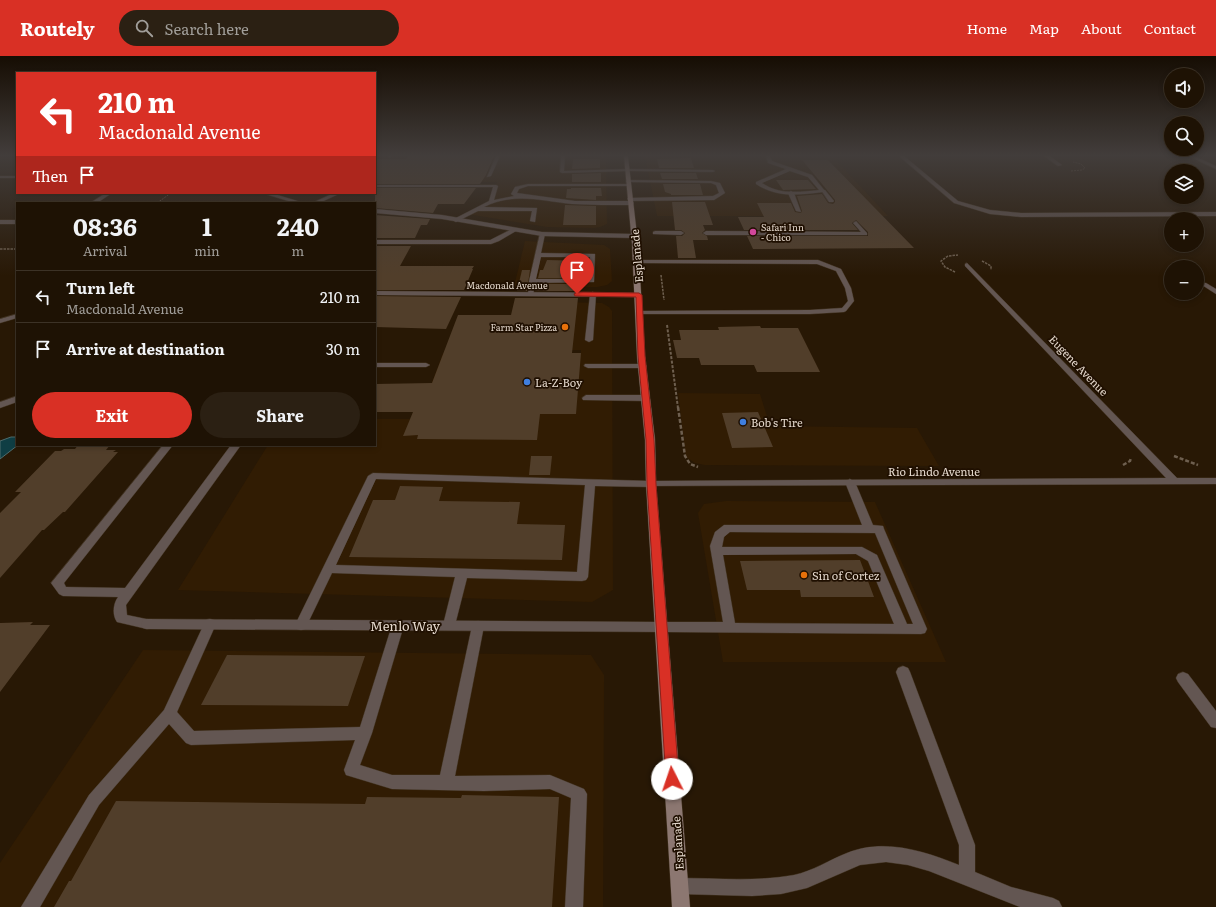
<!DOCTYPE html>
<html lang="en">
<head>
<meta charset="utf-8">
<style>
	:root { --surface:#1e1204; --page:#2b2013; --text:#f1f3f6; --muted:#a19e9a; --line:#3c3226; --accent:#d93025 }
	body { margin:0; font-family:Literata,serif; background:var(--page); color:var(--text); height:100vh; display:flex; flex-direction:column; font-size:15px; white-space:nowrap }
	* { box-sizing:border-box; margin:0 }
	p { font-size:13px; color:var(--muted) }
	.icon { flex:none; width:22px; height:22px; fill:none; stroke:currentColor; stroke-width:2; stroke-linecap:round; stroke-linejoin:round }
	.map { position:relative; flex:1; overflow:hidden }
	.side { position:absolute; left:16px; top:146px; width:360px; height:244px; display:flex; flex-direction:column; background:var(--surface); border-radius:0px; box-shadow:0 2px 6px #0003,0 0 0 1px var(--line) }
	.side>* { flex:none }
	.guide { position:absolute; left:16px; top:16px; width:360px; height:122px; border-radius:0px; box-shadow:0 2px 6px #0003,0 0 0 1px var(--line); background:#d93025; color:#fff; overflow:hidden }
	.fabs { position:absolute; left:1164px; top:12px; display:grid; gap:8px }
	.fabs a { display:grid; place-items:center; width:40px; height:40px; border-radius:50%; background:var(--surface); box-shadow:0 2px 6px #0003,0 0 0 1px var(--line); font-size:20px }
	.pin { position:absolute; display:grid; place-items:center; width:34px; height:34px; color:#fff; margin:-41px -17px; border-radius:50% 50% 50% 0; rotate:-45deg; box-shadow:0 0 4px #0007 }
	.pin .icon { rotate:45deg }
	.me { position:absolute; width:44px; margin:-22px; rotate:356deg; stroke-linejoin:round; filter:drop-shadow(0 0 3px #0008) }
	.turn { display:flex; align-items:center; gap:14px; height:84px; padding:0 16px; font-size:18px }
	.turn .icon { width:52px; height:52px; stroke-width:2.5 }
	.turn b { display:block; font-size:28px; line-height:34px }
	.then { display:flex; align-items:center; height:38px; padding:0 16px; background:#0003; gap:8px; font-size:15px }
	.eta { display:flex; justify-content:space-evenly; align-items:center; height:68px; text-align:center }
	.eta b { font-size:24px; font-weight:700; line-height:28px }
	.cta { display:flex; gap:8px; margin-top:auto; padding:8px 16px }
	.cta a { flex:1; height:46px; border-radius:24px; background:var(--accent); color:#fff; font-size:16px; font-weight:700; line-height:46px; text-align:center }
	.cta a+a { background:var(--page); color:var(--text) }
	ul { padding:0; list-style:none }
	li { display:flex; align-items:center; gap:12px; height:52px; padding:0 16px; border-top:1px solid var(--line) }
	li div { flex:1 }
	li b { display:block; font-size:15px }
	li em { font-style:normal }
	header { display:flex; align-items:center; gap:24px; box-sizing:border-box; height:56px; padding:0 20px; background:var(--accent); color:#fff }
	header strong { font-size:19px }
	nav { display:flex; gap:22px; margin-inline-start:auto; font-size:14px }
	.search { width:280px; height:36px; background:var(--page); display:flex; align-items:center; gap:10px; box-sizing:border-box; padding:0 14px; border-radius:22px; color:var(--muted); font-size:15px }
	.map>svg:first-child { display:block }
	.built { fill:#311c03 }
	.water { fill:#0f3e44; stroke:#4f6c6d }
	.building { fill:#513e2a }
	.lines { fill:none; stroke-linecap:round; stroke-linejoin:round }
	.service-casing { stroke:#423321; stroke-width:1 }
	.minor-casing { stroke:#423321; stroke-width:1 }
	.secondary-casing { stroke:#423321; stroke-width:1 }
	.path-far3 { stroke:#6e5f4f; stroke-width:1; stroke-dasharray:2 1; stroke-linecap:butt }
	.path-far2 { stroke:#6e5f4f; stroke-width:1.5; stroke-dasharray:2.5 1; stroke-linecap:butt }
	.path-far1 { stroke:#6e5f4f; stroke-width:2; stroke-dasharray:3 1.5; stroke-linecap:butt }
	.path { stroke:#6e5f4f; stroke-width:2.5; stroke-dasharray:4 2; stroke-linecap:butt }
	.service { fill:#635652; fill-rule:evenodd }
	.minor { fill:#635652; fill-rule:evenodd }
	.secondary { fill:#8c7771; fill-rule:evenodd }
	.route { fill:#d93025; stroke:#8d1f18 }
	.hotel-dot { fill:#d1479c; stroke:#1f0f00; stroke-width:1.5 }
	.food-dot { fill:#e8710a; stroke:#1f0f00; stroke-width:1.5 }
	.shop-dot { fill:#3f7fe0; stroke:#1f0f00; stroke-width:1.5 }
	.labels { text-anchor:middle; dominant-baseline:central; stroke-width:3.5; stroke-linejoin:round; paint-order:stroke }
	.far-poi-label { font-size:9px; fill:#e5d9cd; stroke:#1f0f00; text-anchor:start }
	.far-street-label { font-size:9px; fill:#e5d9cd; stroke:#1f0f00 }
	.street-label { font-size:11px; fill:#e5d9cd; stroke:#1f0f00 }
	.poi-label { font-size:11px; fill:#e5d9cd; stroke:#1f0f00; text-anchor:start }
	.near-street-label { font-size:13px; fill:#e5d9cd; stroke:#1f0f00 }
</style>
</head>
<body>
<header>
<strong>Routely</strong>
<div class="search"><svg class="icon" aria-label="search" viewBox="0 0 24 24"><circle cx="10" cy="10" r="6"/><path d="M15 15l6 6"/></svg>Search here</div>
<nav><a>Home</a><a>Map</a><a>About</a><a>Contact</a></nav>
</header>
<div class="map">
<svg width="1216" height="851" viewBox="0 0 1216 851">
	<rect width="100%" height="100%" fill="#281805"/>
	<g class="built">
		<polygon points="377,100 606,100 607,168 600,171 594,172 547,171 467,158 489,147 497,126 375,125 375,103"/>
		<polygon points="645,100 832,100 888,160 657,160"/>
		<polygon points="525,185 604,189 610,193 612,225 607,229 597,231 514,231"/>
		<polygon points="558,246 602,247 609,251 612,255 613,534 592,546 178,534 268,389 375,389 375,363 418,363 443,297 581,297 581,294 551,294"/>
		<polygon points="678,337 760,338 770,370 917,372 939,410 705,409 695,407 686,401"/>
		<polygon points="726,445 875,446 946,606 723,606 698,457 704,448"/>
		<polygon points="143,594 591,599 604,619 603,851 0,851 0,807"/>
	</g>
	<polygon class="water" points="11,381 17,381 17,389 18,389 0,403 0,385"/>
	<g class="building">
		<polygon points="408,100 494,100 486,119 480,128 375,128 375,103 406,103"/>
		<polygon points="691,102 694,112 659,112 657,103"/>
		<polygon points="573,103 600,103 600,112 572,113"/>
		<polygon points="802,104 828,104 914,192 753,193 747,180 868,180 868,176 856,164 852,167 858,174 744,174 738,161 764,161 757,147 791,147 795,156 801,157 802,155 797,140 822,138 828,147 833,148 835,146 835,144 818,123"/>
		<polygon points="601,117 601,126 572,126 572,118"/>
		<polygon points="660,117 696,117 698,123 662,123"/>
		<polygon points="776,124 808,124 816,133 783,134"/>
		<polygon points="663,128 700,128 703,139 671,139 671,138 665,136"/>
		<polygon points="375,132 476,132 464,148 438,148 433,157 375,152"/>
		<polygon points="571,132 601,132 602,140 596,140 596,144 566,142 567,133 571,133"/>
		<polygon points="672,146 705,146 713,169 703,169 705,174 702,177 707,180 708,184 693,184 696,202 678,202 676,180 682,180 685,177 681,174 675,174"/>
		<polygon points="565,149 596,150 596,169 563,169"/>
		<polygon points="375,159 430,163 427,169 421,169 415,182 375,182"/>
		<polygon points="375,190 411,190 400,210 474,210 472,213 473,213 464,234 375,234"/>
		<polygon points="547,204 588,205 585,222 538,222 540,214 543,214"/>
		<polygon points="522,214 530,214 527,235 517,235"/>
		<polygon points="537,228 580,228 579,235 535,235"/>
		<polygon points="375,240 461,241 446,273 375,271"/>
		<polygon points="515,242 578,242 572,297 581,297 576,358 540,358 537,384 417,383 418,379 403,380 413,356 375,356 375,328 432,327 458,259 511,259"/>
		<polygon points="760,270 761,272 798,272 820,316 757,316 754,309 701,309 699,302 677,302 673,284 681,284 679,274 719,274 718,271"/>
		<polygon points="758,356 773,391 732,392 722,357"/>
		<polygon points="78,389 110,389 106,394 116,394 113,396 118,396 65,456 63,456 44,474 42,474 0,522 0,457 21,436 15,436 55,395 61,395 64,393 75,393"/>
		<polygon points="531,400 552,400 550,419 529,419"/>
		<polygon points="400,430 443,431 439,445 520,446 517,468 565,469 562,504 349,501 373,444 395,444"/>
		<polygon points="860,504 874,541 801,541 800,534 747,534 740,505"/>
		<polygon points="33,566 30,569 50,569 0,636 0,567"/>
		<polygon points="227,599 365,600 348,650 201,649"/>
		<polygon points="462,739 559,741 552,851 54,851 69,825 71,825 116,745 365,748 367,741 461,742"/>
	</g>
	<g class="lines">
		<g class="service-casing">
			<g id="service">
				<polygon points="387,100 391,100 391,101 389,102"/>
				<polygon points="496,100 500,100 491,120 487,121"/>
				<polygon points="561,100 565,100 564,115 627,113 713,114 715,115 713,116 629,115 562,117 560,116"/>
				<polygon points="628,124 711,125 720,127 725,137 714,144 630,145 627,143 628,142 713,140 719,137 716,129 711,127 626,126"/>
				<path d="M 528,128 L 629,128 L 631,130 L 528,130 L 519,133 L 517,137 L 575,145 L 631,145 L 634,147 L 631,149 C 611,149 592,149 572,148 C 541,145 514,136 484,151 L 537,152 L 535,166 L 530,165 L 532,155 L 478,155 L 456,166 L 454,165 L 454,163 L 489,145 L 493,131 L 375,131 L 375,129 L 496,129 L 498,130 L 494,144 L 514,140 L 511,138 L 515,131 Z"/>
				<polygon points="821,134 825,134 834,145 833,146 829,146"/>
				<polygon points="791,135 794,137 801,156 796,155 788,137"/>
				<polygon points="334,137 341,137 319,147 312,147"/>
				<polygon points="856,165 867,177 867,179 706,179 703,177 706,175 861,176 853,167"/>
				<polygon points="514,172 516,173 516,175 499,185 491,188 375,188 375,184 490,184"/>
				<polygon points="655,175 681,175 684,177 681,179 653,178 653,176"/>
				<path d="M 540,177 L 545,178 L 541,197 L 595,198 L 594,226 L 536,227 L 533,238 L 528,239 L 529,225 ZM 541,201 L 590,201 L 589,223 L 536,223 Z"/>
				<polygon points="637,204 818,204 841,213 851,232 854,245 846,255 844,256 810,258 640,258 638,257 638,255 810,254 842,252 848,245 845,232 836,215 817,208 635,207 635,205"/>
				<polygon points="593,236 596,238 593,284 589,286 585,284 590,238"/>
				<polygon points="375,307 426,307 430,309 426,311 375,311"/>
				<polygon points="585,308 643,308 647,310 643,312 588,312 584,310"/>
				<polygon points="586,339 646,339 650,342 646,345 583,344 582,342"/>
				<polygon points="17,340 17,346 0,352 0,346"/>
				<path d="M 163,389 L 173,389 L 64,527 L 66,531 L 125,532 L 231,389 L 241,389 L 126,549 L 127,559 L 151,564 L 153,568 L 151,572 L 147,573 L 117,566 C 112,559 113,548 118,541 L 63,540 L 59,538 L 51,527 Z"/>
				<path d="M 373,417 L 651,425 L 656,428 L 651,431 L 595,430 L 588,521 L 586,524 L 582,525 L 467,522 L 455,569 L 453,573 L 449,574 L 445,573 L 443,569 L 455,521 L 332,517 L 305,573 L 301,574 L 297,573 L 295,569 L 368,420 ZM 376,423 L 585,429 L 577,516 L 336,509 Z"/>
				<path d="M 850,423 L 855,426 L 873,469 L 883,470 L 884,473 L 927,573 L 925,577 L 921,578 L 663,576 L 659,575 L 657,571 L 659,567 L 663,566 L 723,566 L 710,490 L 715,476 L 724,469 L 862,469 L 845,426 ZM 730,476 L 875,477 L 913,568 L 907,568 L 877,499 L 862,491 L 722,491 L 724,481 ZM 856,498 L 868,505 L 894,568 L 735,567 L 723,499 Z"/>
				<polygon points="210,563 214,564 216,568 177,656 194,675 360,671 392,569 394,565 398,564 402,565 404,569 372,677 360,709 392,719 440,719 472,570 474,566 478,565 482,566 484,570 455,720 550,719 584,733 587,738 583,851 565,851 571,742 550,733 484,735 392,733 346,719 344,714 355,684 191,689 186,687 169,668 99,749 40,851 21,851 89,739 164,654 204,568 206,564"/>
				<path d="M 903,610 L 908,612 L 910,616 L 975,789 L 975,816 L 1011,831 L 1053,842 L 1059,845 L 1062,851 L 1020,851 L 929,815 L 908,809 L 886,806 L 860,809 L 807,832 L 781,838 L 752,840 L 679,838 L 673,836 L 671,830 L 673,824 L 679,822 C 717,822 756,826 794,819 C 813,815 829,804 847,797 C 884,782 924,795 959,809 L 959,789 L 896,616 L 898,612 Z"/>
				<polygon points="1183,616 1188,618 1216,655 1216,672 1211,671 1178,626 1176,622 1178,618"/>
			</g>
		</g>
		<g class="minor-casing">
			<g id="minor">
				<path d="M 766,100 L 770,100 L 772,105 L 812,119 L 825,135 L 823,136 C 799,139 777,142 756,128 L 756,126 L 786,113 L 768,107 ZM 790,115 L 808,121 L 819,134 C 799,136 779,139 762,127 Z"/>
				<polygon points="899,100 904,100 958,145 990,154 1021,157 1216,156 1216,160 1021,161 990,158 954,147"/>
				<polygon points="1044,100 1050,100 1062,109 1058,110"/>
				<polygon points="1188,100 1194,100 1216,110 1216,113"/>
				<rect x="0" y="120" width="17" height="2"/>
				<polygon points="106,137 112,137 97,147 90,147"/>
				<polygon points="262,137 271,137 304,147 295,147"/>
				<polygon points="375,153 442,159 542,176 634,178 637,180 634,182 542,180 442,163 375,157"/>
				<rect x="0" y="164" width="17" height="4"/>
				<polygon points="967,207 1177,422 1216,422 1216,428 647,430 646,428 651,425 1166,422 965,210 965,208"/>
				<polygon points="1202,227 1206,227 1216,233 1216,238 1202,229"/>
				<polygon points="375,235 639,237 642,239 639,241 375,239"/>
				<polygon points="17,258 17,262 0,267 0,263"/>
				<polygon points="147,563 663,566 667,567 669,571 667,575 663,576 147,573 143,572 141,568 143,564"/>
			</g>
		</g>
		<g class="secondary-casing">
			<polygon id="secondary" points="624,100 628,100 638,188 645,300 655,384 656,428 690,851 672,851 646,428 645,384 637,300 632,188"/>
		</g>
		<g class="path-far3">
			<polyline points="1071,115 1082,114 1085,112 1081,108 1073,106"/>
			<polyline points="157,147 171,137"/>
		</g>
		<g class="path-far2">
			<polyline points="0,193 17,193"/>
			<polyline points="982,205 991,210 991,214"/>
			<polyline points="955,216 945,211 941,205 948,200 958,199"/>
			<polyline points="661,219 664,244"/>
			<polyline points="1171,219 1171,224"/>
		</g>
		<polyline class="path-far1" points="667,269 678,352"/>
		<g class="path">
			<polyline points="678,351 685,400 690,408 698,411"/>
			<polyline points="1174,400 1198,409"/>
			<polyline points="1123,409 1130,405 1131,402"/>
		</g>
		<use href="#service" class="service"/>
		<use href="#minor" class="minor"/>
		<use href="#secondary" class="secondary"/>
	</g>
	<linearGradient id="sky" x2="0" y2="1"><stop stop-color="#160d03"/><stop offset="0.45" stop-color="#423d3b"/><stop offset="1" stop-color="#423d3b" stop-opacity="0"/></linearGradient>
	<rect width="1216" height="220" fill="url(#sky)"/>
	<polygon class="route" points="577,236 639,237 642,239 645,300 654,384 656,428 679,723 677,728 672,730 668,728 666,723 647,428 646,384 638,300 636,241 575,240 574,238"/>
	<circle class="hotel-dot" cx="753" cy="176" r="4"/>
	<g class="food-dot">
		<circle cx="565" cy="271" r="4"/>
		<circle cx="804" cy="519" r="4"/>
	</g>
	<g class="shop-dot">
		<circle cx="527" cy="326" r="4"/>
		<circle cx="743" cy="366" r="4"/>
	</g>
	<g class="labels">
		<g class="far-poi-label">
			<text x="761" y="171">Safari Inn<tspan x="761" dy="10">- Chico</tspan></text>
			<text x="557" y="271" text-anchor="end">Farm Star Pizza</text>
		</g>
		<g class="far-street-label">
			<text x="507" y="229">Macdonald Avenue</text>
		</g>
		<g class="street-label">
			<text transform="translate(636 200) rotate(-95)">Esplanade</text>
			<text transform="translate(1079 309) rotate(46)">Eugene Avenue</text>
			<text x="934" y="415">Rio Lindo Avenue</text>
			<text transform="translate(677 787) rotate(-94)">Esplanade</text>
		</g>
		<g class="poi-label">
			<text x="535" y="326">La-Z-Boy</text>
			<text x="751" y="366">Bob's Tire</text>
			<text x="812" y="519">Sin of Cortez</text>
		</g>
		<g class="near-street-label">
			<text x="405" y="569">Menlo Way</text>
		</g>
	</g>
</svg>
<div class="fabs">
<a><svg class="icon" aria-label="sound" viewBox="0 0 24 24"><path d="M4 9h4l5-4v14l-5-4H4zM17 9q2 3 0 6"/></svg></a>
<a><svg class="icon" aria-label="search" viewBox="0 0 24 24"><circle cx="10" cy="10" r="6"/><path d="M15 15l6 6"/></svg></a>
<a><svg class="icon" aria-label="layers" viewBox="0 0 24 24"><path d="M12 4l9 5-9 5-9-5zM3 14l9 5 9-5"/></svg></a>
<a>+</a>
<a>−</a>
</div>
<div class="pin" style="left:577px;top:238px;background:#d93025"><svg class="icon" aria-label="arrive" viewBox="0 0 24 24"><path d="M6 21V4h12l-3 4 3 4H6"/></svg></div>
<svg class="me" style="left:672px;top:723px" viewBox="-20 -20 40 40"><circle r="19" fill="#fff"/><path d="M0-13L10 11 0 6-10 11z" fill="#d93025"/></svg>
<div class="guide">
<div class="turn"><svg class="icon" aria-label="left" viewBox="0 0 24 24"><path d="M17 20v-9H6M10 6l-5 5 5 5"/></svg><div><b>210 m</b>Macdonald Avenue</div></div>
<div class="then">Then<svg class="icon" aria-label="arrive" viewBox="0 0 24 24"><path d="M6 21V4h12l-3 4 3 4H6"/></svg></div>
</div>
<section class="side">
<div class="eta">
<div><b>08:36</b><p>Arrival</p></div>
<div><b>1</b><p>min</p></div>
<div><b>240</b><p>m</p></div>
</div>
<ul>
<li><svg class="icon" aria-label="left" viewBox="0 0 24 24"><path d="M17 20v-9H6M10 6l-5 5 5 5"/></svg><div><b>Turn left</b><p>Macdonald Avenue</p></div><em>210 m</em></li>
<li><svg class="icon" aria-label="arrive" viewBox="0 0 24 24"><path d="M6 21V4h12l-3 4 3 4H6"/></svg><div><b>Arrive at destination</b></div><em>30 m</em></li>
</ul>
<div class="cta"><a>Exit</a><a>Share</a></div>
</section>
</div>
</body>
</html>
